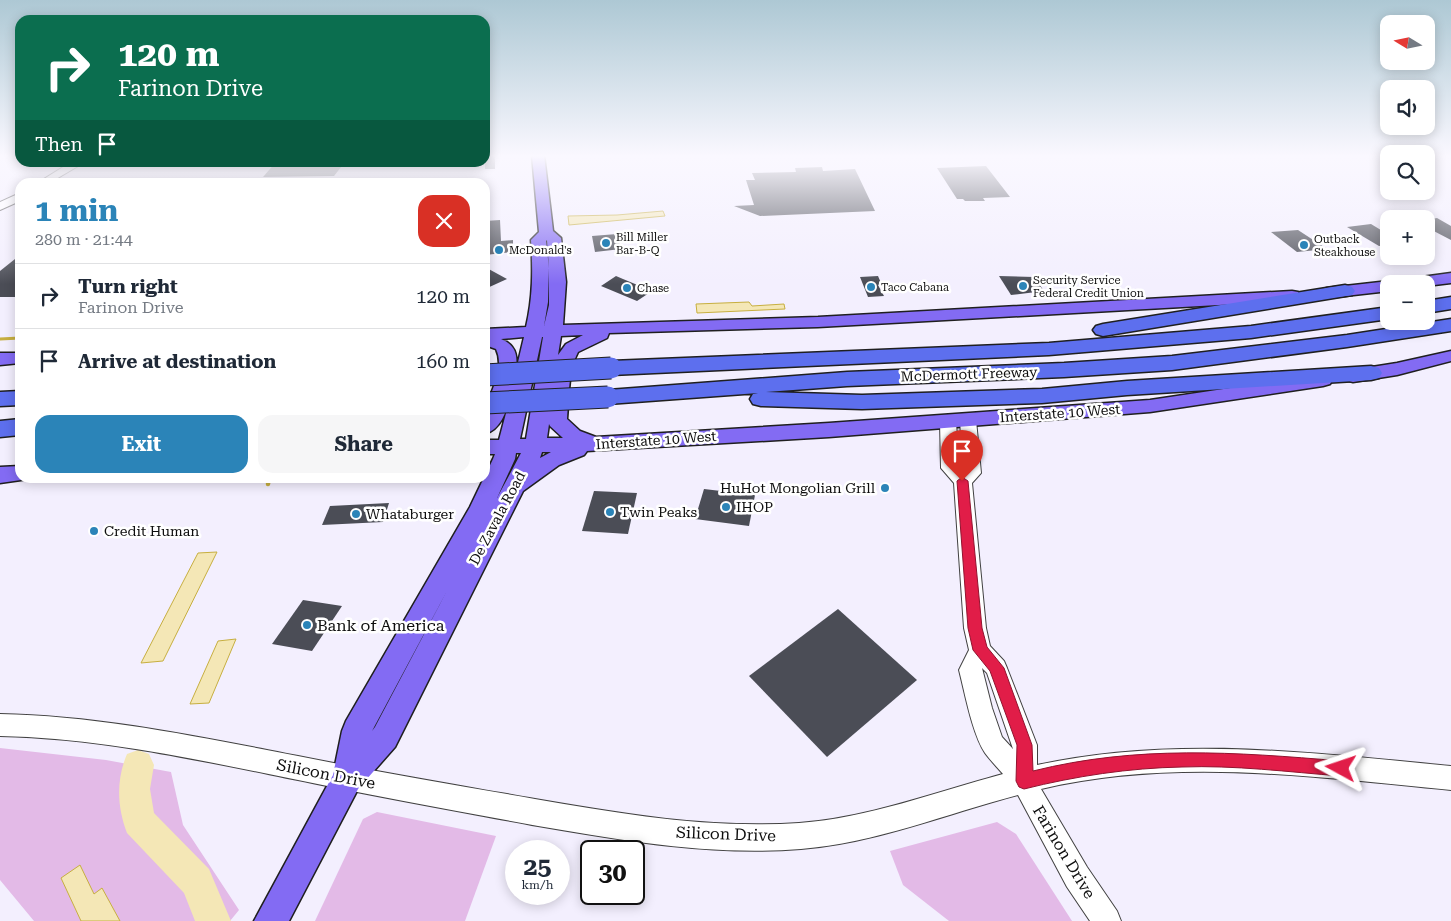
<!DOCTYPE html>
<html lang="en">
<head>
<meta charset="utf-8">
<style>
	:root { --surface:#fff; --page:#f6f6f7; --text:#1f2937; --muted:#747a83; --line:#e0e1e3; --accent:#2b84b8 }
	body { margin:0; font-family:"Roboto Serif",serif; background:var(--page); color:var(--text); height:100vh; display:flex; flex-direction:column; font-size:19px; white-space:nowrap }
	* { box-sizing:border-box; margin:0 }
	p { font-size:16px; color:var(--muted) }
	.icon { flex:none; width:28px; height:28px; fill:none; stroke:currentColor; stroke-width:2; stroke-linecap:round; stroke-linejoin:round }
	.map { position:relative; flex:1; overflow:hidden }
	.drawer { position:absolute; left:15px; top:178px; width:475px; height:305px; display:flex; flex-direction:column; background:var(--surface); border-radius:15px; box-shadow:0 2px 12px #0003 }
	.drawer>* { flex:none }
	.hud { position:absolute; left:15px; top:15px; width:475px; height:152px; border-radius:15px; box-shadow:0 2px 12px #0003; background:#0b6e4f; color:#fff; overflow:hidden }
	.needle { width:32px; rotate:280deg }
	.tools { position:absolute; left:1380px; top:15px; display:grid; gap:10px }
	.tools a { display:grid; place-items:center; width:55px; height:55px; border-radius:10px; background:var(--surface); box-shadow:0 2px 12px #0003; font-size:25px }
	.speed { position:absolute; left:505px; top:840px; display:flex; gap:10px; font-size:25px; font-weight:700; text-align:center }
	.speed>* { display:grid; place-content:center; width:65px; height:65px; border-radius:50%; background:var(--surface); box-shadow:0 2px 12px #0003; line-height:1 }
	.speed small { font-size:12px; font-weight:400 }
	.speed .limit { border:2px solid #111; border-radius:8px; background:#fff; color:#111 }
	.pin { position:absolute; display:grid; place-items:center; width:42px; height:42px; color:#fff; margin:-51px -21px; border-radius:50% 50% 50% 0; rotate:-45deg; box-shadow:0 0 5px #0007 }
	.pin .icon { rotate:45deg }
	.me { position:absolute; width:55px; margin:-28px; rotate:275deg; stroke-linejoin:round; filter:drop-shadow(0 0 4px #0008) }
	.turn { display:flex; align-items:center; gap:18px; height:105px; padding:0 20px; font-size:22px }
	.turn .icon { width:65px; height:65px; stroke-width:2.5 }
	.turn b { display:block; font-size:35px; line-height:42px }
	.then { display:flex; align-items:center; height:48px; padding:0 20px; background:#0003; gap:10px; font-size:19px }
	.round { display:grid; place-items:center; flex:none; width:52px; height:52px; border-radius:15px; background:var(--page) }
	.overview { display:flex; align-items:center; justify-content:space-between; height:85px; padding:0 20px }
	h1 { font-size:30px; font-weight:700; line-height:38px; color:var(--accent) }
	.button { display:flex; gap:10px; margin-top:auto; padding:10px 20px }
	.button a { flex:1; height:58px; border-radius:15px; background:var(--accent); color:#fff; font-size:20px; font-weight:700; line-height:58px; text-align:center }
	.button a+a { background:var(--page); color:var(--text) }
	ul { padding:0; list-style:none }
	li { display:flex; align-items:center; gap:15px; height:65px; padding:0 20px; border-top:1px solid var(--line) }
	li div { flex:1 }
	li b { display:block; font-size:19px }
	li em { font-style:normal }
	.map>svg:first-child { display:block }
	.green { fill:#e3bae7 }
	.water { fill:#f4e7b6; stroke:#c7af40 }
	.lines { fill:none; stroke-linecap:round; stroke-linejoin:round }
	.stream-far1 { stroke:#c7af40; stroke-width:3 }
	.stream { stroke:#c7af40; stroke-width:4.5 }
	.river { fill:#f4e7b6; fill-rule:evenodd }
	.building { fill:#4b4d56 }
	.minor-casing { stroke:#414141; stroke-width:2 }
	.major-casing { stroke:#1f1f1f; stroke-width:3 }
	.highway-casing { stroke:#1f1f1f; stroke-width:3 }
	.minor { fill:#fff; fill-rule:evenodd }
	.major { fill:#836bf3; fill-rule:evenodd }
	.highway { fill:#5d6fee; fill-rule:evenodd }
	.highway-bridge-casing { stroke:#1f1f1f; stroke-width:23; stroke-linecap:butt }
	.highway-bridge { stroke:#5d6fee; stroke-width:21 }
	.route { fill:#e11d48; stroke:#92132f }
	.poi-dot { fill:#2b84b8; stroke:#fff; stroke-width:2 }
	.labels { text-anchor:middle; dominant-baseline:central; stroke-width:5; stroke-linejoin:round; paint-order:stroke }
	.far-poi-label { font-size:11px; fill:#0e0e0e; stroke:#fff; text-anchor:start }
	.street-label { font-size:14px; fill:#0e0e0e; stroke:#fff }
	.poi-label { font-size:14px; fill:#0e0e0e; stroke:#fff; text-anchor:start }
	.near-poi-label { font-size:16px; fill:#0e0e0e; stroke:#fff; text-anchor:start }
	.near-street-label { font-size:16px; fill:#0e0e0e; stroke:#fff }
</style>
</head>
<body>
<div class="map">
<svg width="1451" height="921" viewBox="0 0 1451 921">
	<rect width="100%" height="100%" fill="#f3effe"/>
	<g class="green">
		<polygon points="0,748 106,760 171,772 183,825 239,910 230,921 34,921 0,880"/>
		<polygon points="377,812 496,836 465,921 315,921 363,819"/>
		<polygon points="997,822 1016,834 1072,921 949,921 903,885 890,851"/>
	</g>
	<g class="water">
		<polygon points="663,211 665,216 569,225 568,216 617,215"/>
		<polygon points="749,302 752,306 784,304 785,309 697,313 696,304"/>
		<polygon points="217,552 163,661 141,663 198,553"/>
		<polygon points="236,639 209,703 190,704 218,641"/>
		<polygon points="80,865 94,894 102,888 120,921 81,921 61,878"/>
	</g>
	<g class="lines">
		<polyline class="stream-far1" points="0,339 20,338"/>
		<polyline class="stream" points="268,484 269,478"/>
		<path class="river" d="M 138,750 L 149,754 L 154,765 L 150,789 L 154,813 L 209,869 L 231,921 L 195,921 L 184,893 L 127,833 C 117,807 116,780 127,754 Z"/>
	</g>
	<g class="building">
		<rect x="485" y="155" width="10" height="14"/>
		<polygon points="276,162 345,162 334,176 263,177"/>
		<polygon points="986,166 1010,197 983,198 985,201 965,201 963,199 957,199 937,168"/>
		<polygon points="822,167 823,171 855,169 875,211 760,216 734,206 754,205 746,180 755,180 752,173 796,172 795,168"/>
		<polygon points="1437,218 1451,226 1451,240 1426,227 1426,220"/>
		<polygon points="500,220 501,241 513,240 513,252 485,255 485,221"/>
		<polygon points="1371,224 1389,235 1389,245 1379,246 1347,227"/>
		<polygon points="1298,230 1327,249 1297,252 1271,232"/>
		<polygon points="617,234 621,249 595,252 592,236"/>
		<polygon points="20,255 20,297 0,297 0,271"/>
		<polygon points="485,267 507,279 485,289"/>
		<polygon points="616,276 623,279 652,291 637,301 601,286"/>
		<polygon points="878,276 881,283 878,285 884,296 868,297 860,277"/>
		<polygon points="999,276 1034,277 1044,291 1011,295"/>
		<polygon points="704,489 755,495 749,526 695,519"/>
		<polygon points="594,491 637,493 628,534 582,531"/>
		<polygon points="389,503 383,522 322,525 330,506"/>
		<polygon points="303,600 342,606 312,651 272,644"/>
		<polygon points="838,609 917,680 827,757 749,676"/>
	</g>
	<g class="lines">
		<g class="minor-casing">
			<g id="minor">
				<polygon points="71,162 85,162 51,182 39,182"/>
				<polygon points="20,193 20,201 0,210 0,202"/>
				<path d="M 968,415 L 974,416 L 976,420 L 981,473 L 972,483 L 986,628 L 990,646 L 1004,661 L 1007,668 L 1037,745 L 1037,765 C 1174,735 1313,753 1451,766 L 1451,790 C 1315,777 1176,757 1041,789 L 1087,867 L 1117,911 L 1121,921 L 1090,921 L 1067,887 L 1018,795 C 946,814 875,843 801,849 C 712,856 625,841 538,826 C 458,811 377,797 298,780 C 199,760 101,738 0,736 L 0,714 C 101,716 199,737 298,756 C 377,772 456,785 535,799 C 622,814 710,829 799,823 C 868,818 936,792 1003,774 C 997,767 990,760 985,753 C 972,733 965,693 959,670 L 969,650 L 964,628 L 954,483 L 941,468 L 940,422 L 942,418 L 948,417 L 954,418 L 956,422 L 959,466 L 963,470 L 960,420 L 962,416 ZM 982,668 L 987,673 L 1013,749 L 1002,737 L 992,708 Z"/>
			</g>
		</g>
		<g class="major-casing">
			<g id="major">
				<path d="M 532,155 L 544,155 L 553,231 L 561,238 L 566,282 L 563,325 L 818,317 L 1292,291 L 1298,292 L 1300,296 L 1298,300 L 1292,301 L 818,327 L 609,333 L 607,338 L 578,352 C 568,371 569,397 567,419 L 580,431 L 596,437 L 829,423 L 1150,400 L 1323,374 L 1330,376 L 1332,380 L 1330,384 L 1323,386 L 1150,412 L 829,437 L 587,451 L 584,455 L 559,465 L 523,491 L 395,747 L 358,789 L 289,921 L 254,921 L 333,775 L 342,731 L 346,721 L 470,507 L 493,459 L 495,454 L 485,454 L 485,440 L 499,440 L 510,398 C 506,412 501,429 485,434 C 485,427 484,420 485,414 C 488,394 506,370 496,349 L 485,345 L 485,329 L 526,327 C 533,297 533,270 531,240 L 539,232 ZM 547,240 L 549,268 L 546,241 ZM 549,268 L 549,305 L 544,326 L 548,302 ZM 583,335 L 566,344 L 558,355 L 561,336 ZM 524,337 L 515,375 C 518,359 518,346 501,339 ZM 542,337 L 543,337 L 526,439 L 520,439 ZM 549,424 L 550,426 L 563,438 L 547,438 ZM 542,452 L 551,452 L 540,458 ZM 516,453 L 521,453 L 497,498 L 515,459 ZM 448,589 L 375,727 L 372,731 Z"/>
				<polygon points="1451,273 1451,283 1426,286 1426,284 1399,284 1401,281 1407,279"/>
				<polygon points="1389,281 1396,284 1389,284 1389,291 1327,298 1321,296 1319,293 1321,290 1327,288"/>
				<polygon points="1451,351 1451,361 1397,375 1353,382 1346,380 1344,376 1346,372 1353,370 1397,363"/>
				<polygon points="0,353 20,353 20,363 0,365"/>
				<polygon points="20,466 20,478 29,478 28,479 0,483 0,467"/>
			</g>
		</g>
		<g class="highway-casing">
			<g id="highway">
				<polygon points="1345,285 1352,287 1355,291 1352,295 1103,336 1096,334 1093,330 1096,326 1103,324"/>
				<polygon points="1451,297 1451,309 1426,313 1426,301"/>
				<polygon points="1389,307 1389,319 1251,338 1049,355 611,375 603,373 600,368 603,363 611,361 1049,343 1251,326"/>
				<polygon points="1451,319 1451,331 1347,347 1172,370 1064,377 847,386 766,392 862,395 1042,389 1127,381 1371,366 1379,368 1382,373 1379,378 1371,380 1127,395 1042,403 862,409 761,406 753,404 750,399 753,394 758,393 608,404 600,402 597,397 600,392 608,390 847,372 1064,363 1172,356 1347,335"/>
				<polygon points="20,391 20,405 0,406 0,392"/>
				<polygon points="20,419 20,435 0,437 0,421"/>
			</g>
		</g>
		<use href="#minor" class="minor"/>
		<use href="#major" class="major"/>
		<use href="#highway" class="highway"/>
		<g class="highway-bridge-casing">
			<g id="highway-bridge">
				<polyline points="485,375 611,368"/>
				<polyline points="485,403 608,397"/>
			</g>
		</g>
		<use href="#highway-bridge" class="highway-bridge"/>
	</g>
	<linearGradient id="sky" x2="0" y2="1"><stop stop-color="#adc8d4"/><stop offset="0.55" stop-color="#faf8ff"/><stop offset="1" stop-color="#faf8ff" stop-opacity="0"/></linearGradient>
	<rect width="1451" height="284" fill="url(#sky)"/>
	<path class="route" d="M 962,477 L 968,481 L 982,628 L 987,647 L 1004,668 L 1032,745 L 1033,771 C 1137,745 1235,752 1341,761 L 1347,763 L 1349,768 L 1347,774 L 1341,776 C 1288,772 1235,765 1182,767 C 1129,768 1076,776 1024,789 L 1019,787 L 1016,781 L 1017,745 L 990,671 L 973,650 L 968,628 L 957,481 Z"/>
	<g class="poi-dot">
		<circle cx="606" cy="243" r="5"/>
		<circle cx="1304" cy="245" r="5"/>
		<circle cx="499" cy="250" r="5"/>
		<circle cx="1023" cy="286" r="5"/>
		<circle cx="871" cy="287" r="5"/>
		<circle cx="627" cy="288" r="5"/>
		<circle cx="885" cy="488" r="5"/>
		<circle cx="726" cy="507" r="5"/>
		<circle cx="610" cy="512" r="5"/>
		<circle cx="356" cy="514" r="5"/>
		<circle cx="94" cy="531" r="5"/>
		<circle cx="307" cy="625" r="5"/>
	</g>
	<g class="labels">
		<g class="far-poi-label">
			<text x="616" y="237">Bill Miller<tspan x="616" dy="13">Bar-B-Q</tspan></text>
			<text x="1314" y="239">Outback<tspan x="1314" dy="13">Steakhouse</tspan></text>
			<text x="509" y="250">McDonald's</text>
			<text x="1033" y="280">Security Service<tspan x="1033" dy="13">Federal Credit Union</tspan></text>
			<text x="881" y="287">Taco Cabana</text>
			<text x="637" y="288">Chase</text>
		</g>
		<g class="street-label">
			<text transform="translate(969 374) rotate(-2)">McDermott Freeway</text>
			<text transform="translate(1060 413) rotate(-4)">Interstate 10 West</text>
			<text transform="translate(656 440) rotate(-4)">Interstate 10 West</text>
			<text transform="translate(497 518) rotate(-62)">De Zavala Road</text>
		</g>
		<g class="poi-label">
			<text x="875" y="488" text-anchor="end">HuHot Mongolian Grill</text>
			<text x="736" y="507">IHOP</text>
			<text x="620" y="512">Twin Peaks</text>
			<text x="366" y="514">Whataburger</text>
			<text x="104" y="531">Credit Human</text>
		</g>
		<g class="near-poi-label">
			<text x="317" y="625">Bank of America</text>
		</g>
		<g class="near-street-label">
			<text transform="translate(326 774) rotate(11)">Silicon Drive</text>
			<text transform="translate(726 834) rotate(2)">Silicon Drive</text>
			<text transform="translate(1064 852) rotate(59)">Farinon Drive</text>
		</g>
	</g>
</svg>
<div class="tools">
<a><svg class="needle" viewBox="-14 -14 28 28"><path d="M0-13l5 13h-10z" fill="#e53935"/><path d="M0 13l5-13h-10z" fill="#747a83"/></svg></a>
<a><svg class="icon" aria-label="sound" viewBox="0 0 24 24"><path d="M4 9h4l5-4v14l-5-4H4zM17 9q2 3 0 6"/></svg></a>
<a><svg class="icon" aria-label="search" viewBox="0 0 24 24"><circle cx="10" cy="10" r="6"/><path d="M15 15l6 6"/></svg></a>
<a>+</a>
<a>−</a>
</div>
<div class="speed"><div>25<small>km/h</small></div><div class="limit">30</div></div>
<div class="pin" style="left:962px;top:481px;background:#d93025"><svg class="icon" aria-label="arrive" viewBox="0 0 24 24"><path d="M6 21V4h12l-3 4 3 4H6"/></svg></div>
<svg class="me" style="left:1341px;top:768px" viewBox="-20 -20 40 40"><path d="M0-17L14 15 0 8-14 15z" fill="#e11d48" stroke="#fff" stroke-width="4"/></svg>
<div class="hud">
<div class="turn"><svg class="icon" aria-label="right" viewBox="0 0 24 24"><path d="M7 20v-9h11M14 6l5 5-5 5"/></svg><div><b>120 m</b>Farinon Drive</div></div>
<div class="then">Then<svg class="icon" aria-label="arrive" viewBox="0 0 24 24"><path d="M6 21V4h12l-3 4 3 4H6"/></svg></div>
</div>
<section class="drawer">
<div class="overview"><div><h1>1 min</h1><p>280 m · 21:44</p></div><a class="round" style="background:#d93025;color:#fff"><svg class="icon" aria-label="close" viewBox="0 0 24 24"><path d="M6 6l12 12M18 6L6 18"/></svg></a></div>
<ul>
<li><svg class="icon" aria-label="right" viewBox="0 0 24 24"><path d="M7 20v-9h11M14 6l5 5-5 5"/></svg><div><b>Turn right</b><p>Farinon Drive</p></div><em>120 m</em></li>
<li><svg class="icon" aria-label="arrive" viewBox="0 0 24 24"><path d="M6 21V4h12l-3 4 3 4H6"/></svg><div><b>Arrive at destination</b></div><em>160 m</em></li>
</ul>
<div class="button"><a>Exit</a><a>Share</a></div>
</section>
</div>
</body>
</html>
